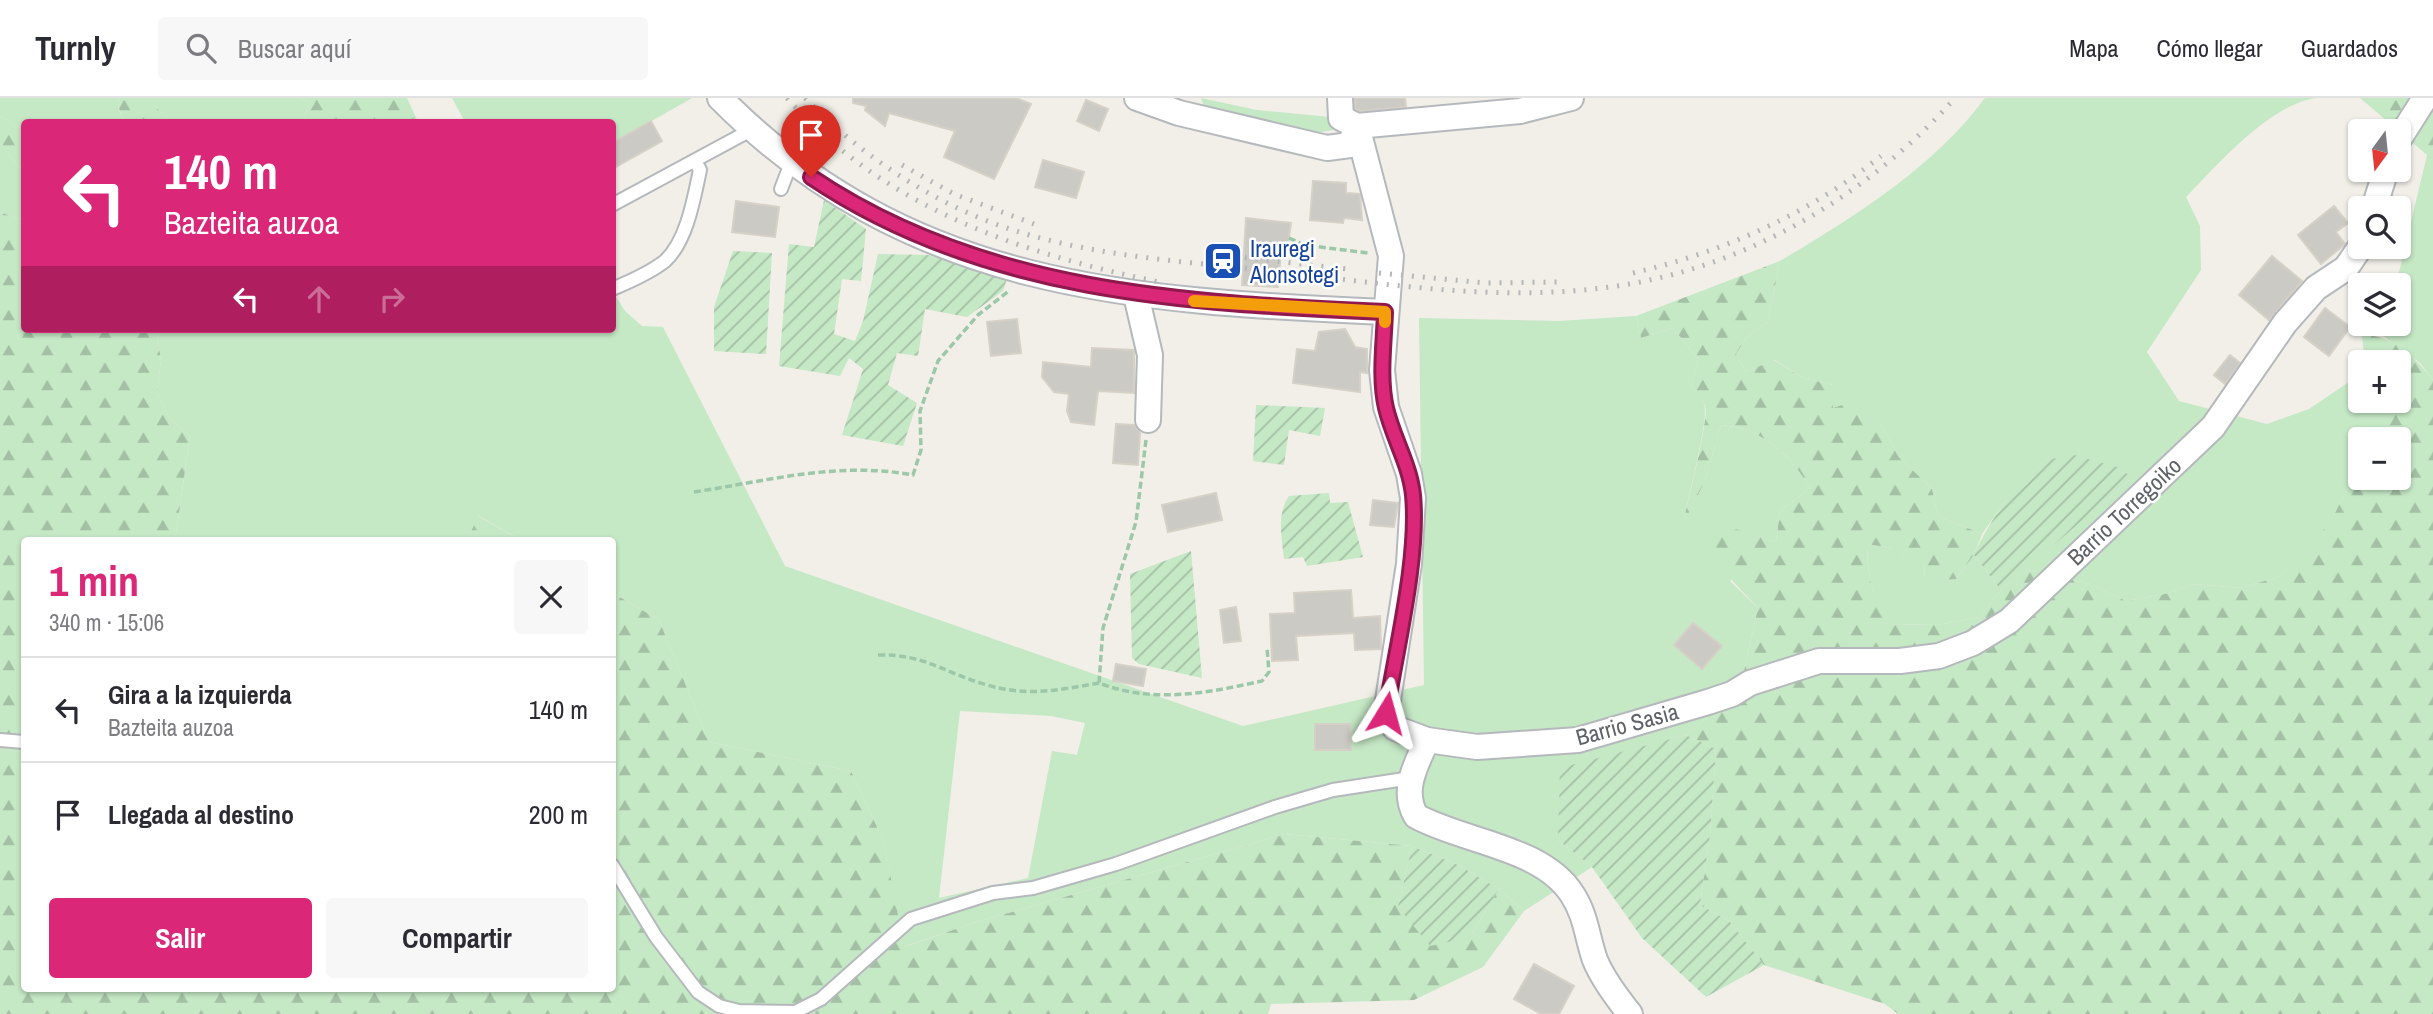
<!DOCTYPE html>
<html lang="es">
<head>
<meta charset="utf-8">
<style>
	:root { --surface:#fff; --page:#f7f7f7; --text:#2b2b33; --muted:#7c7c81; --line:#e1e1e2; --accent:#db2777 }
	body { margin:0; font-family:"Archivo Narrow",sans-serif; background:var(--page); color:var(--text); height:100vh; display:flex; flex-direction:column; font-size:26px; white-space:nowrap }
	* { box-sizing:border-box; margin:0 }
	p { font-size:23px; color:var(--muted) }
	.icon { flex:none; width:38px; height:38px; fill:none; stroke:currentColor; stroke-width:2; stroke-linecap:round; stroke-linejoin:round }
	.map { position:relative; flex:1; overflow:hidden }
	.details { position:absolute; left:21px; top:439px; width:595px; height:455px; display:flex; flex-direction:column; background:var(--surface); border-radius:7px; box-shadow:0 2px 5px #0004 }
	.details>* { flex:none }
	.guide { position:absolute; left:21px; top:21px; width:595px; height:214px; border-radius:7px; box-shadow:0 2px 5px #0004; background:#db2777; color:#fff; overflow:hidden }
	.needle { width:46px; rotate:195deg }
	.tools { position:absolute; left:2348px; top:21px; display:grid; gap:14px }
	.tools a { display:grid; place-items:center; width:63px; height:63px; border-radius:7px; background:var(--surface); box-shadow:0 2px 5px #0004; font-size:35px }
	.pin { position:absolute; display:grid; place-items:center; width:60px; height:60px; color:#fff; margin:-72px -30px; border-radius:50% 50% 50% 0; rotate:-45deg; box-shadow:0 0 7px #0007 }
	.pin .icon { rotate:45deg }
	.me { position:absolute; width:77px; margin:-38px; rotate:8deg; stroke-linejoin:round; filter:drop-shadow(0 0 5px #0008) }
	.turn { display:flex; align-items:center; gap:24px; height:147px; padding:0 28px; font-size:32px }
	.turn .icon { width:91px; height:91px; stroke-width:2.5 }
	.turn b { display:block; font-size:49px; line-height:60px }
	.lanes { display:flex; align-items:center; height:66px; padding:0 28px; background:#0003; justify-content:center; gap:35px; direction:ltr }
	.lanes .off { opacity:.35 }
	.round { display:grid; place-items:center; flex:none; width:74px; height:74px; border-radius:7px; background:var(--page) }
	.head { display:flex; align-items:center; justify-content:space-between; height:119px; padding:0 28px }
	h1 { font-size:42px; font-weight:700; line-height:52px; color:var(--accent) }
	.button { display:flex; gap:14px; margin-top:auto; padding:14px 28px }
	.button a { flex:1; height:80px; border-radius:7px; background:var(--accent); color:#fff; font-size:28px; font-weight:700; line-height:80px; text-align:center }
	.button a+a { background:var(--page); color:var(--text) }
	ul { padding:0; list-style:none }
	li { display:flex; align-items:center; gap:21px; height:105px; padding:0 28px; border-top:2px solid var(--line) }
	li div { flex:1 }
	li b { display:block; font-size:26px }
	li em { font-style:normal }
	header { display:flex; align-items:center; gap:42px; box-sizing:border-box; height:98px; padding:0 35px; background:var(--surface); border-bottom:2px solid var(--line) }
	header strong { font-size:33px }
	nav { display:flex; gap:38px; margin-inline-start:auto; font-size:24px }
	.search { width:490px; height:63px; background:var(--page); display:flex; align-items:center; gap:18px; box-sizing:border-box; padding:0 24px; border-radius:7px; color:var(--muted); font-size:26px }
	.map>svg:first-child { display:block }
	.grass { fill:#c5e8c5; fill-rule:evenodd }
	.forest { fill:url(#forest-firs) }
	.garden { fill:url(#garden-furrows) }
	.building { fill:#cccac5; stroke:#d6d1c6; stroke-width:2 }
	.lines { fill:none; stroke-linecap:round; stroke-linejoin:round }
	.lane-casing { stroke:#b5b8bc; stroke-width:16 }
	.street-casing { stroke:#b5b8bc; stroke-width:28 }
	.path { stroke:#9cc7a9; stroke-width:3.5; stroke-dasharray:7 3.5; stroke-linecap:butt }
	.lane { stroke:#fff; stroke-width:12 }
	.street { stroke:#fff; stroke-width:24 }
	.rail { stroke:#b6b7b8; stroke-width:5; stroke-dasharray:2 9; stroke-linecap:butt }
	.route-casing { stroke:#8e194d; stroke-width:18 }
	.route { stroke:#db2777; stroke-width:12 }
	.slow { stroke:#f59e0b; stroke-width:12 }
	.labels { text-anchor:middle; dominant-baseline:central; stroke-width:5; stroke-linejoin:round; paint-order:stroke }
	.transit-label { font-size:23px; fill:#164399; stroke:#fff; text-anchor:start }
	.street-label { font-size:23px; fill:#5f6368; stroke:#fff }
</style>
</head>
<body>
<header>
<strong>Turnly</strong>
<div class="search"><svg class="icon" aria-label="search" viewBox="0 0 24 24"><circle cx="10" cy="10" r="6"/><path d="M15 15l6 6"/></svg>Buscar aquí</div>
<nav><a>Mapa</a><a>Cómo llegar</a><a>Guardados</a></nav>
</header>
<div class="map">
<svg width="2433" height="916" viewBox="0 0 2433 916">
	<defs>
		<pattern id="forest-firs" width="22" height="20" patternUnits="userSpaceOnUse" patternTransform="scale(1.75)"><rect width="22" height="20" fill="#c5e8c5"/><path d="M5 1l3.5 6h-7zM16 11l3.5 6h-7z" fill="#a3c0a4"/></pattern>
		<pattern id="garden-furrows" width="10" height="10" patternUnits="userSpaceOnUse" patternTransform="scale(1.75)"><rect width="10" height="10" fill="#c5e8c5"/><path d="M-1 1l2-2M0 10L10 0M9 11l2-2" fill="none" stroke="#a3c0a4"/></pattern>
	</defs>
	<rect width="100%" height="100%" fill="#f1efe8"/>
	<g class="grass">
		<polygon points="0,0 120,0 118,9 124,24 24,24 24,32 0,18"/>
		<polygon points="154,0 299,0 310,5 304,19 305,24 172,24 154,8"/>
		<polygon points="452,0 692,0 613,45 612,24 465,24"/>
		<polygon points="1201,0 1257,12 1341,20 1357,28 1316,35 1205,11"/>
		<path d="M 1985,0 L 2317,0 C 2271,5 2218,66 2186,99 L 2200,128 L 2201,172 L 2147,254 L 2179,303 L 2267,326 L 2309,311 L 2352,282 L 2368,338 L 2368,341 L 2361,341 L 2361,373 L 2350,385 L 2334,417 L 2310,452 L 2278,479 L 2240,490 L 2194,486 L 2165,496 L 2126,503 L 2090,486 L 2025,471 L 2131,381 L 2007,401 L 1982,436 L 1938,418 L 1932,391 L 1898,358 L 1881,326 L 1833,311 L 1833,287 L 1803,280 L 1775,262 L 1746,274 L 1736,256 L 1747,239 L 1768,224 L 1780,163 C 1854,119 1933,70 1985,0 Z"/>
		<polygon points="0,46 24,75 24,123 0,114"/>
		<polygon points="2433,50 2433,282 2420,265 2382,237 2385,226 2399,226 2399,187 2396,187 2427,57"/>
		<path d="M 615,197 L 625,213 L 642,228 L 663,229 L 785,468 L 1243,628 L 1424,587 L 1419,220 L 1559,223 L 1636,218 L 1641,240 L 1673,230 L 1698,261 L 1691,289 C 1695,294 1702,300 1704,306 C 1710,319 1687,402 1684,423 L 1705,383 L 1721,327 C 1763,331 1789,355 1810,390 L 1780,413 L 1776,444 L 1720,427 L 1731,484 L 1758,510 L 1740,591 L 1686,637 L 1635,651 L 1558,742 L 1592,769 L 1524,813 L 1499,791 L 1458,767 L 1412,748 L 1285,736 L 973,825 L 903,849 L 884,744 L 851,673 L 709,644 L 659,522 L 613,495 L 612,443 L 522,443 L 479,418 L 467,443 L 175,443 L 190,338 L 169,319 L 157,294 L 161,262 L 156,231 L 612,231 L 613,198 ZM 960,613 L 1051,618 L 1085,625 L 1077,657 L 1052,653 L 1028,780 L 939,800 Z"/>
		<path d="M 1867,446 L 1892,450 L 1924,463 L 1925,483 L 1956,481 L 1974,457 L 2001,492 L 1980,519 L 1937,527 L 1887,526 C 1873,498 1867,477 1867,446 Z"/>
	</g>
	<g class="forest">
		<polygon points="120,0 154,0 154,8 172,24 124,24 118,8"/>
		<polygon points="299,0 407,0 418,24 305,24 304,19 310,5"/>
		<polygon points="2360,0 2433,0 2433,50 2427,57"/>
		<polygon points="0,18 24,32 24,75 0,46"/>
		<polygon points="0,114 24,123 24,231 156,231 161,262 157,294 169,319 190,338 175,443 24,443 24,891 612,891 613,495 659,522 709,644 851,673 884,744 904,849 973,825 1285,736 1412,748 1398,809 1470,839 1499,791 1524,813 1483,869 1414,902 1271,906 1268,916 0,916"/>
		<path d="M 1780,163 L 1768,224 L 1747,239 L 1736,256 L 1746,274 L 1774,262 L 1803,280 L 1833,287 L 1833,310 L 1862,301 L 1881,326 L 1898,358 L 1932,391 L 1938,418 L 1982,436 L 1974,457 L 1956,481 L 1925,484 L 1924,464 L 1906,474 L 1892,450 L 1867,446 C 1867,478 1873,498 1888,526 L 1937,527 L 1980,519 L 2001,492 L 2025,471 L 2090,486 L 2126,503 L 2165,496 L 2194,486 L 2240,490 L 2278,479 L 2310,451 L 2334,417 L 2350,385 L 2361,373 L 2361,380 L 2399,380 L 2399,341 L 2368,341 L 2352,282 L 2361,265 L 2361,303 L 2399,303 L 2399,264 L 2361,264 L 2364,258 L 2362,237 C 2393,237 2414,258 2433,282 L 2433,916 L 1898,916 L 1885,906 L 1764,867 L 1729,823 L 1700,807 L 1710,737 L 1716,651 L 1686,637 L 1740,591 L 1758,510 L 1709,458 L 1720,426 L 1776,444 L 1780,413 L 1810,390 C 1789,355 1763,331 1721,327 L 1705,383 L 1683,426 C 1687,405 1710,319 1705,307 C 1702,301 1695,294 1691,289 L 1698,261 L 1673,230 L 1641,240 L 1636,218 Z"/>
		<polygon points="478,418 522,443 467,443"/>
	</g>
	<g class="garden">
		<polygon points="824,102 866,131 861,183 842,181 834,236 855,243 863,223 878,156 928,157 1007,181 1003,193 967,219 925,211 918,258 897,255 888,287 917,305 903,348 842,337 863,271 849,260 840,278 779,268 789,146 814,149"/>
		<polygon points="733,153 772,155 766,256 714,253 714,209"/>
		<polygon points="1256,307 1325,310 1320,338 1289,332 1284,367 1253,363"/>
		<path d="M 2074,357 L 2120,370 L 2132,380 L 2001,492 L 1974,457 C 1983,434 2020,376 2042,365 C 2051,360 2064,359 2074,357 Z"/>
		<path d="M 1329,395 L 1330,405 L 1348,404 L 1363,459 L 1307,468 L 1303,459 L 1284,461 C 1282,440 1276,417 1289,398 Z"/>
		<polygon points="1191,453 1202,580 1139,566 1132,560 1130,476"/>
		<polygon points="1686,637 1716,651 1710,737 1700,807 1729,823 1764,867 1706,899 1642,840 1592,769 1558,742 1560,670"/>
		<polygon points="1412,748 1458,767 1499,791 1470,839 1430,848 1398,809"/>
	</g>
	<g class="building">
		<polygon points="853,0 1016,0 1031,6 994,81 944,59 955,33 889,15 885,28 865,12 866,8 853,5"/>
		<polygon points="1355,0 1405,0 1406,9 1360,13 1355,11"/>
		<polygon points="1086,2 1108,11 1099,33 1077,23"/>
		<polygon points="651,23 662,43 612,71 612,45"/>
		<polygon points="1043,62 1084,74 1076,100 1035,89"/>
		<polygon points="1313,83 1346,85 1346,95 1360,96 1362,122 1344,120 1343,125 1310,122"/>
		<polygon points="736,103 779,109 775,139 732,134"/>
		<polygon points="2334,108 2348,125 2336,134 2345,146 2321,166 2298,137"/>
		<polygon points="1246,120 1291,125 1287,153 1281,152 1278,189 1242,187"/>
		<polygon points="2272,158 2302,183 2269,222 2239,197"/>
		<polygon points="2325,210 2350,229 2329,258 2304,239"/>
		<polygon points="1017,221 1021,255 991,258 987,224"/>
		<polygon points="1345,231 1355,249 1367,251 1367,275 1360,274 1360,294 1293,285 1297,251 1315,253 1319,234"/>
		<polygon points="1092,250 1134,252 1134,295 1098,293 1094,327 1071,324 1067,313 1069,296 1054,294 1042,279 1043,264 1091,269"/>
		<polygon points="2230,257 2240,265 2225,286 2214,277"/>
		<polygon points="1116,326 1134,327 1140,335 1138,367 1113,365"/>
		<polygon points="1216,395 1222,422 1168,434 1162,407"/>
		<polygon points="1373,402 1398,405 1394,429 1370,427"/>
		<polygon points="1351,492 1353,520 1380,518 1381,551 1355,552 1354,535 1296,538 1298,562 1272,563 1270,516 1295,515 1294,495"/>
		<polygon points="1236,509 1241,543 1224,545 1220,512"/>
		<polygon points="1693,525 1722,548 1702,571 1674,547"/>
		<polygon points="1116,566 1146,571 1143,588 1113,583"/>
		<polygon points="1315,626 1350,626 1351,652 1315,652"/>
		<polygon points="1534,866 1574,888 1559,916 1541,916 1514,901"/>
	</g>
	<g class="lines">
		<g class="lane-casing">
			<g id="lane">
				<polyline points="781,91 791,65"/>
				<polyline points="612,107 751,32"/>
				<path d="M 612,191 C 629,184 651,174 665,163 C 687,143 694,100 700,72 L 695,63"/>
				<polyline points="0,642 24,644"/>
				<polyline points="612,767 656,839 698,894 719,908 739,913 795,914 821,901 911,821 993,795 1033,790 1116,766 1275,709 1333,692 1411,680"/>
			</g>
		</g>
		<g class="street-casing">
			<g id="street">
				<path d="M 720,0 C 909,191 1132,203 1385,214"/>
				<polyline points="1137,0 1179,15 1327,50 1350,47 1357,28"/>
				<polyline points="1340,0 1341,20 1357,28"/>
				<polyline points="1357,28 1391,158 1382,272 1386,309 1409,376 1413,400 1409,466 1386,615 1395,630 1427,642 1477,649 1578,642 1708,604 1732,596 1750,585 1819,563 1900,563 1939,558 1973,545 2009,523 2213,329 2285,225 2316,190 2346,170 2361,148"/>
				<polyline points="1357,28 1520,13 1571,0"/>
				<polyline points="2399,41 2425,0"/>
				<polyline points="2374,110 2386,72"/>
				<polyline points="1136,197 1150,257 1148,322"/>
				<path d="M 1427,642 C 1416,667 1401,692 1416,718 C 1463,744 1542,749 1572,796 C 1586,817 1587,839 1595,862 C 1602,879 1618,901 1630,916"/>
			</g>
		</g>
		<g class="path">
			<polyline points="1289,140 1304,147 1368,155"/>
			<path d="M 1146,342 L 1136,424 L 1103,530 L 1099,585 C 1153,606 1207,595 1262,583 L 1269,574 L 1267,550"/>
			<path d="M 694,394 C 767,383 839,363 913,377 L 921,352 L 920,313 L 938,263 L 978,217 L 1010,192"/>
			<path d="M 878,557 C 926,556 944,575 987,587 C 1029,599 1058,592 1099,585"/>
		</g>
		<use href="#lane" class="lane"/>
		<use href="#street" class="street"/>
		<g class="rail">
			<path d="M 787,0 C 885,110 1019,155 1159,184"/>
			<path d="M 805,0 C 859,55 924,100 998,127 C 1082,157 1176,163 1264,172 C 1399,187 1536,212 1671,177 C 1781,148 1880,84 1955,0"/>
			<polyline points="902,67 954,96 1042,129"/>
			<polyline points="1212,156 1347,171"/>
			<polyline points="1379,175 1486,185 1560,184"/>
			<path d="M 1633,175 C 1723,154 1809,116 1881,58"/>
		</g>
	</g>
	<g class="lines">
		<g class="route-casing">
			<path id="route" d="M 811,79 C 983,195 1185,205 1385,214 C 1384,246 1379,280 1386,310 C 1393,340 1410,367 1413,397 C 1419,460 1396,551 1386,615"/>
		</g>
		<use href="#route" class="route"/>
		<polyline class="slow" points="1194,203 1385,214 1385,224"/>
	</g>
	<defs>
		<g id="station-square" transform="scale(2.0125)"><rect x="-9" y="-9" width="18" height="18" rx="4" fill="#1a4fb4" stroke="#fff"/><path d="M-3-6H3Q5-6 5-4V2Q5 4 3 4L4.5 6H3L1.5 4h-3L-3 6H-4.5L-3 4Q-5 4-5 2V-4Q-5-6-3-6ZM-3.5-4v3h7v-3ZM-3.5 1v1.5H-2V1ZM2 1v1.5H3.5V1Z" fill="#fff"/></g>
	</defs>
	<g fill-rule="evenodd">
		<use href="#station-square" x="1223" y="163"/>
	</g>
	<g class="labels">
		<g class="transit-label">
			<text x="1250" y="150">Irauregi<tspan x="1250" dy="26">Alonsotegi</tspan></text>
		</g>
		<g class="street-label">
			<text transform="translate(2124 413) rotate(-43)">Barrio Torregoiko</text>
			<text transform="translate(1627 626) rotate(-15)">Barrio Sasia</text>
		</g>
	</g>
</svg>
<div class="tools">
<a><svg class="needle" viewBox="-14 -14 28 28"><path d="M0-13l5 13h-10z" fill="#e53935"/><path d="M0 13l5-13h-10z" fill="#7c7c81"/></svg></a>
<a><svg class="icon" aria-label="search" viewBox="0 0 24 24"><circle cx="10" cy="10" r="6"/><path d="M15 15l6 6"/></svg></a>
<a><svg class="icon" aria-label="layers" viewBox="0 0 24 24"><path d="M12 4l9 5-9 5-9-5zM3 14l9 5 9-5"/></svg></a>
<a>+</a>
<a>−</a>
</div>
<div class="pin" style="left:811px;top:79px;background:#d93025"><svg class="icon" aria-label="arrive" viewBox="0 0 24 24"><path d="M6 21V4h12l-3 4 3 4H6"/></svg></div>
<svg class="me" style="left:1386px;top:615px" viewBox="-20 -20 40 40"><path d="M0-17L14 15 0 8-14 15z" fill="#db2777" stroke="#fff" stroke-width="4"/></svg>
<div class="guide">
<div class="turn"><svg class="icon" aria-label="left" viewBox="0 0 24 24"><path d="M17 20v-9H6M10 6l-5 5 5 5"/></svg><div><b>140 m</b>Bazteita auzoa</div></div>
<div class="lanes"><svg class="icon" aria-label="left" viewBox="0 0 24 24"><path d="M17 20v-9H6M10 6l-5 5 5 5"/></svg><svg class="icon off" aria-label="ahead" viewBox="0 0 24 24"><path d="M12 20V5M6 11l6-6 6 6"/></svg><svg class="icon off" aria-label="right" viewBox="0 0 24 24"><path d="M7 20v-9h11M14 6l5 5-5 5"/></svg></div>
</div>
<section class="details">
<div class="head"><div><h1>1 min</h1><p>340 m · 15:06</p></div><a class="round"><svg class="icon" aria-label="close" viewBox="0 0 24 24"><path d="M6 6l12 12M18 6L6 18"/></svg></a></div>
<ul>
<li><svg class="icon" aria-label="left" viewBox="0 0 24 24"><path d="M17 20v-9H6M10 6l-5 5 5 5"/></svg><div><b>Gira a la izquierda</b><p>Bazteita auzoa</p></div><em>140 m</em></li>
<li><svg class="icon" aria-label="arrive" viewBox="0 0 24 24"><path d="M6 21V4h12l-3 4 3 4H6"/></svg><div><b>Llegada al destino</b></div><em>200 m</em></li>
</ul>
<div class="button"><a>Salir</a><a>Compartir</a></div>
</section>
</div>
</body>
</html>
